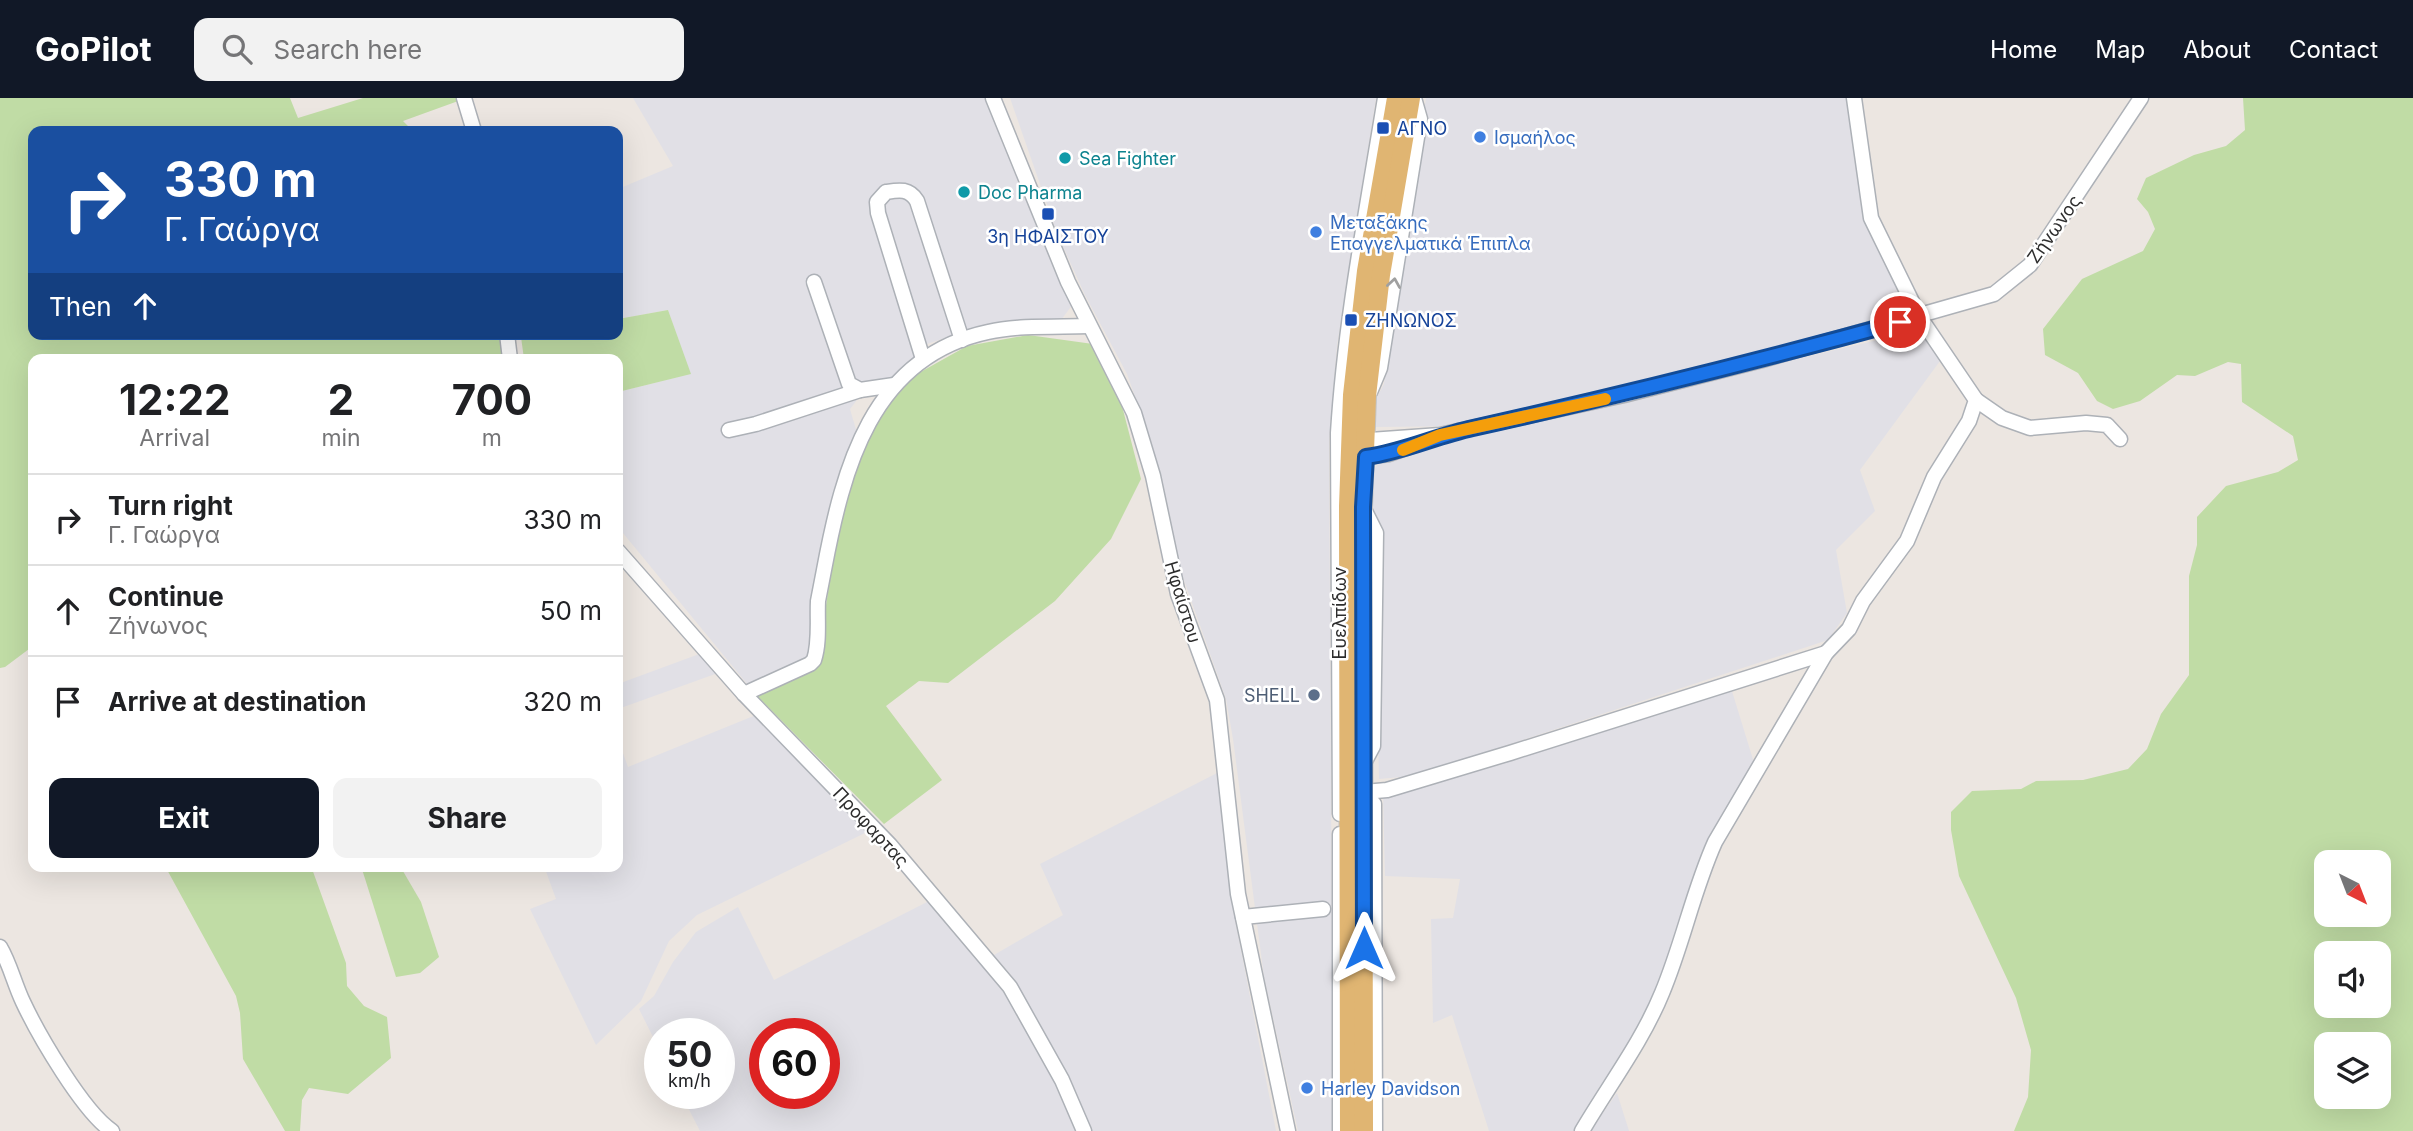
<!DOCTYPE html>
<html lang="en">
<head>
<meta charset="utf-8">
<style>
	:root { --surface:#fff; --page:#f2f2f2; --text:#202124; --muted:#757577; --line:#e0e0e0; --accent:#111827 }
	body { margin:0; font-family:Inter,sans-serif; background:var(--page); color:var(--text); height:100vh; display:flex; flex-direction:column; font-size:26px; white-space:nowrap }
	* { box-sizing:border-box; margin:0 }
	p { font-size:23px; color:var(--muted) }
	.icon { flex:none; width:38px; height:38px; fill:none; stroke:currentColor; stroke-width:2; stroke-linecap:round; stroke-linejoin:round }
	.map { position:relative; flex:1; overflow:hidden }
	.side { position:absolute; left:28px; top:256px; width:595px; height:518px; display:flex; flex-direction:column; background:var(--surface); border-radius:14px; box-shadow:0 7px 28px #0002 }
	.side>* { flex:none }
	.guide { position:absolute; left:28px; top:28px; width:595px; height:214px; border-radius:14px; box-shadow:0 7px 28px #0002; background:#1a4fa0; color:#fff; overflow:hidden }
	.needle { width:46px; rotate:138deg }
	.fabs { position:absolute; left:2314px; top:752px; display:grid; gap:14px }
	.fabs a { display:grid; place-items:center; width:77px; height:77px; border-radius:14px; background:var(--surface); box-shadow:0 7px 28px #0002; font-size:35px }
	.speed { position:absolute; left:644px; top:920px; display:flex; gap:14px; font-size:35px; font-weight:700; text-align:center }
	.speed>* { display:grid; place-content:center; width:91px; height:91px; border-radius:50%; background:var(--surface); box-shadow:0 7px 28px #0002; line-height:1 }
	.speed small { font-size:18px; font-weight:400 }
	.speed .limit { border:10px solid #d22; background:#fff; color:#111 }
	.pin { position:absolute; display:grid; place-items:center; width:60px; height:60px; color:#fff; margin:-30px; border:4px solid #fff; border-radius:50%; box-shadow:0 2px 7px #0007 }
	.me { position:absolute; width:77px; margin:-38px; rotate:0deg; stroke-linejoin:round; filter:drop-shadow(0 0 5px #0008) }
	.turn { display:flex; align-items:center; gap:24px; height:147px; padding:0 21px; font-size:32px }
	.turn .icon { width:91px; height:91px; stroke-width:2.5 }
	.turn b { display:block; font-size:49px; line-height:60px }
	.then { display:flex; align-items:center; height:66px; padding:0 21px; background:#0003; gap:14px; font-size:26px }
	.eta { display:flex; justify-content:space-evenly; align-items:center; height:119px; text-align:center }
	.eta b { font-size:42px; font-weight:700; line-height:49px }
	.button { display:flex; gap:14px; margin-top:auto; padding:14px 21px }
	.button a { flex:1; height:80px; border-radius:14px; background:var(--accent); color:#fff; font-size:28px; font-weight:700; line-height:80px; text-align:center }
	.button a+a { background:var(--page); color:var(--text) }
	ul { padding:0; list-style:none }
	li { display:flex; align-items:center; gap:21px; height:91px; padding:0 21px; border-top:2px solid var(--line) }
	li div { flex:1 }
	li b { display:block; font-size:26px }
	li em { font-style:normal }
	header { display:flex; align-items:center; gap:42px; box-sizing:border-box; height:98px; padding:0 35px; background:var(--accent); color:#fff }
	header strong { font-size:33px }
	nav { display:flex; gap:38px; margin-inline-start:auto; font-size:24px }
	.search { width:490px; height:63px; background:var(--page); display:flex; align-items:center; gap:18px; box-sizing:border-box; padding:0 24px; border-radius:14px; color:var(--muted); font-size:26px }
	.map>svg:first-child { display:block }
	.industrial { fill:#e1e0e6; fill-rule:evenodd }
	.green { fill:#c0dca5; fill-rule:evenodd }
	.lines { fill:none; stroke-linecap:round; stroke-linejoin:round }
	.minor-casing { stroke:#adb1b7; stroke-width:17 }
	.major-casing { stroke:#c4c4c4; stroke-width:20 }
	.minor { stroke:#fff; stroke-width:14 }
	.major { stroke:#e0b572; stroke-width:18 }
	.oneway { stroke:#a0a0a0 }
	.route-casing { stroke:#114b97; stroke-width:18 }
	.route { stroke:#1a73e8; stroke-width:12 }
	.slow { stroke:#f59e0b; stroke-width:12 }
	.transit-dot { fill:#1a4fb4; stroke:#fff; stroke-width:2.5 }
	.shop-dot { fill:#3f7fe0; stroke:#fff; stroke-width:2.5 }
	.culture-dot { fill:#0f9aa8; stroke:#fff; stroke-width:2.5 }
	.service-dot { fill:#5c6f8a; stroke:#fff; stroke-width:2.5 }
	.labels { text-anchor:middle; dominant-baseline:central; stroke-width:5; stroke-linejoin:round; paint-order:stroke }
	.transit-label { font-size:18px; fill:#164399; stroke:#fff; text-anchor:start }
	.shop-label { font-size:18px; fill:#366cbe; stroke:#fff; text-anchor:start }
	.culture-label { font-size:18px; fill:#0d838f; stroke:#fff; text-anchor:start }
	.street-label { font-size:18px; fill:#2d2d2d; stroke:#fff }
	.service-label { font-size:18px; fill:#4e5e75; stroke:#fff; text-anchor:end }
</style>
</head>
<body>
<header>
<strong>GoPilot</strong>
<div class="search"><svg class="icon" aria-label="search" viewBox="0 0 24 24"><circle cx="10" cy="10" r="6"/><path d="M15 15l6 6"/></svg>Search here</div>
<nav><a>Home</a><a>Map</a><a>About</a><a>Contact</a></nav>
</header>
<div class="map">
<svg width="2413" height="1033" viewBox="0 0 2413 1033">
	<rect width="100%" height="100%" fill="#ece6e1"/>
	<g class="industrial">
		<polygon points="633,0 987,0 1073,206 1061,222 1017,222 969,232 924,247 919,260 891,282 870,285 850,311 857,335 837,386 814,506 810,562 748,587 618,429 618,294 690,276 668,212 618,221 618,91 673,68"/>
		<polygon points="1010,0 1376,0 1337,248 1329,343 1333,1033 1298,1033 1264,879 1233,641 1226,601 1179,468 1151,343 1127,276 1085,197 1057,135"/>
		<polygon points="1426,0 1847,0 1869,121 1912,213 1468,328 1375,329 1376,301 1384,286"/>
		<polygon points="1924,231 1940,263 1860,372 1875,413 1836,452 1847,515 1828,542 1413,678 1379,681 1372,374 1379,365 1400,361 1438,346"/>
		<polygon points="702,555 718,575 618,611 618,586"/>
		<polygon points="1731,590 1755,668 1653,906 1578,1033 1489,1033 1452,917 1433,925 1431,821 1453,820 1460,781 1385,778 1383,695"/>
		<polygon points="756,617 867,728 865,735 697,817 669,843 641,903 596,947 530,811 556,801 544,768 618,768 618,648 620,647 628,669"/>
		<polygon points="1219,674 1233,811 1276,1033 1090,1033 1046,937 1015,882 994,857 1063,817 1040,766"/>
		<path d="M 929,803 L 1008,890 L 1059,987 L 1078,1033 L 700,1033 L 681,996 L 719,996 L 719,936 L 660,936 L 660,953 L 639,911 L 654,898 L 673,864 L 696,834 L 738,809 L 774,882 ZM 765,936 L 824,936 L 824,996 L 765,996 Z"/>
		<polygon points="1617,995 1629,1033 1590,1033"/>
	</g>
	<g class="green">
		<polygon points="0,0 290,0 298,20 363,0 460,0 461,2 403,23 413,33 370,33 381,29 364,33 33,33 33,236 503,236 507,261 33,261 33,548 5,569 0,570"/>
		<path d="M 2243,0 L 2413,0 L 2413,1033 L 2014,1033 L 2028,999 L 2031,952 L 2016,900 L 1959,778 L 1951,732 L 1951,714 L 1972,693 L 2021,691 L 2036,683 L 2083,682 L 2128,671 L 2147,651 L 2161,616 L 2189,577 L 2189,478 L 2197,447 L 2197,419 L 2226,388 L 2278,374 L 2298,362 L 2293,338 L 2242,304 L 2241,266 L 2228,264 L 2195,278 L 2177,277 L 2140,303 L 2113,311 L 2097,303 L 2078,275 L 2045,257 L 2043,231 L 2082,181 L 2143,153 L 2155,131 L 2148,114 L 2137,101 L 2146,80 L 2194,57 L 2226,48 L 2245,32 ZM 2326,765 L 2378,765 L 2378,817 L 2326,817 ZM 2326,856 L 2378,856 L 2378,908 L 2326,908 ZM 2326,947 L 2378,947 L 2378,999 L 2326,999 Z"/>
		<polygon points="668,212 691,276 618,294 618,261 524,261 521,239 535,236 618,236 618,221"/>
		<polygon points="1028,237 1093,246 1122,308 1141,381 1111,441 1055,503 948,585 919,583 886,608 942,682 884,726 755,596 817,565 842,405 867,341 887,307 917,276 967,248"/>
		<polygon points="165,768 311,768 346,865 347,888 364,908 387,919 391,960 348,996 309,990 302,1002 300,1033 285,1033 243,961 240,915 236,898"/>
		<polygon points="361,768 400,768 421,804 439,859 420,875 396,879"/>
	</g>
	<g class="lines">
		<g class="minor-casing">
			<g id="minor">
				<polyline points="464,0 474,33"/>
				<polyline points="993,0 1068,184 1134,315 1153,378 1178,496 1217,602 1238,796 1288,1033"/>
				<polyline points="814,184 849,286 860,292 894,287"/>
				<polyline points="507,236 510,261"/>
				<path d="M 923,261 L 878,115 L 877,104 L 886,94 C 899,92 909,90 917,103 L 962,242"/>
				<polyline points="1370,294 1380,270 1420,21 1414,0"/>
				<polyline points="1976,302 2002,320 2030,330 2086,325 2107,327 2120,341"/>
				<polyline points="729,332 756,326 860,292"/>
				<polyline points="1356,343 1440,337 1624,297 1762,262 1994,196 2030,167 2141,0"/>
				<polyline points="1357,360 1389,356 1429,342"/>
				<polyline points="1363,409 1376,435 1373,648 1364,665"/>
				<polyline points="618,453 744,596 890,747 1010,889 1062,982 1084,1033"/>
				<path d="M 744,596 L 810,566 L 814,562 C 820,544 817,522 818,503 C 820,493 822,482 824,472 C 843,371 871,259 988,234 C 1020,227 1056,229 1089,228"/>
				<polyline points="1364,694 1387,692 1510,655 1826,555"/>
				<polyline points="1364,694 1374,706 1375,1033"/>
				<path d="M 1340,716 L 1338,335 C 1345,223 1367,111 1385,0"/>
				<polyline points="1243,819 1323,811"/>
				<path d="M 0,849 C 10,866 14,885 23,904 C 38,936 83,1014 112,1033"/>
				<polyline points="1340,1033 1340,736"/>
				<path d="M 1582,1033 C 1609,987 1642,944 1662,895 C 1683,845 1693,793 1715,744 L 1826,555 L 1849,531 L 1863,503 L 1907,443 L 1934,379 L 1969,323 L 1976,302 L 1919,218 L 1871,120 L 1854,0"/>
			</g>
		</g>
		<g class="major-casing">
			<g id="major">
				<polyline points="1349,1033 1348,408 1352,297 1366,173 1396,0"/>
				<polyline points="1364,1033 1363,409 1367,298 1381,177 1411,0"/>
			</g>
		</g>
		<use href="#minor" class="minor"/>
		<use href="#major" class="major"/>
	</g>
	<defs><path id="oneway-chevron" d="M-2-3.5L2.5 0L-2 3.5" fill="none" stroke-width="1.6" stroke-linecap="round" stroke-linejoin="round" transform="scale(1.75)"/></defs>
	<use class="oneway" href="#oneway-chevron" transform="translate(1394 185) rotate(-81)"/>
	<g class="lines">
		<g class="route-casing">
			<path id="route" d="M 1364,850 L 1363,409 L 1366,359 C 1403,354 1436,338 1473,330 C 1616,298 1758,263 1900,224"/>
		</g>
		<use href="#route" class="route"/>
		<polyline class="slow" points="1403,352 1440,337 1605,301"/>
	</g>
	<g class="transit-dot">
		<rect x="1376" y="23" width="14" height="14" rx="3.5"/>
		<rect x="1041" y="109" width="14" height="14" rx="3.5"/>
		<rect x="1344" y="215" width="14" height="14" rx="3.5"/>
	</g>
	<g class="shop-dot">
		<circle cx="1480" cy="39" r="7"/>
		<circle cx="1316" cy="134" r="7"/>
		<circle cx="1307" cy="990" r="7"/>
	</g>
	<g class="culture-dot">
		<circle cx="1065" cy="60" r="7"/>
		<circle cx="964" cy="94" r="7"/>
	</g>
	<circle class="service-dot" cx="1314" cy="597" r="7"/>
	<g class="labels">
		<g class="transit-label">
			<text x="1397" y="30">ΑΓΝΟ</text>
			<text x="1048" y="138" text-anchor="middle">3η ΗΦΑΙΣΤΟΥ</text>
			<text x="1365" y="222">ΖΗΝΩΝΟΣ</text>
		</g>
		<g class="shop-label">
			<text x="1494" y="39">Ισμαήλος</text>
			<text x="1330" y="124">Μεταξάκης<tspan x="1330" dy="21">Επαγγελματικά Έπιπλα</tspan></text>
			<text x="1321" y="990">Harley Davidson</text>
		</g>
		<g class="culture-label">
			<text x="1079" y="60">Sea Fighter</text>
			<text x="978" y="94">Doc Pharma</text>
		</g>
		<g class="street-label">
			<text transform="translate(2054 131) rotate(-55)">Ζήνωνος</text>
			<text transform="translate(1183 504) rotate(73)">Ηφαίστου</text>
			<text transform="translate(1339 515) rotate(-90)">Ευελπίδων</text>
			<text transform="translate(871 729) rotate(47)">Προφαρτας</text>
		</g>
		<g class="service-label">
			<text x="1300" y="597">SHELL</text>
		</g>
	</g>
</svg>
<div class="fabs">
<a><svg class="needle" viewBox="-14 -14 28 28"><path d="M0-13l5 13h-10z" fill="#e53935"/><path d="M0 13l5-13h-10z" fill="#757577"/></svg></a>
<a><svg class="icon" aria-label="sound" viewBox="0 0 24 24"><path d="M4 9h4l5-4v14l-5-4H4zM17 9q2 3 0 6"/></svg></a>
<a><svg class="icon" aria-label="layers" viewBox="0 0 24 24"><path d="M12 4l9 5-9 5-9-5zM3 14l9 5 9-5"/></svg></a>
</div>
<div class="speed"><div>50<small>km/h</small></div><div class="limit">60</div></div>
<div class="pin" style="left:1900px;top:224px;background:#d93025"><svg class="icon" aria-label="arrive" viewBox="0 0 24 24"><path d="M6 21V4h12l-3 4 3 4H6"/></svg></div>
<svg class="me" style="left:1364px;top:850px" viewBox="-20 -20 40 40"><path d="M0-17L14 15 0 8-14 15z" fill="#1a73e8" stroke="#fff" stroke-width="4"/></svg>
<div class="guide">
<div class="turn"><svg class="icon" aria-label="right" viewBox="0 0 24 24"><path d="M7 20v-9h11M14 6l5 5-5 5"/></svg><div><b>330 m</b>Γ. Γαώργα</div></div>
<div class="then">Then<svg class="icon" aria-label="ahead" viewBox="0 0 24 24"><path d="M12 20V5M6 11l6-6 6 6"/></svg></div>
</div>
<section class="side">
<div class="eta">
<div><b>12:22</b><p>Arrival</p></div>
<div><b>2</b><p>min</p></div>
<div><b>700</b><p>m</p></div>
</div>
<ul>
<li><svg class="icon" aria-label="right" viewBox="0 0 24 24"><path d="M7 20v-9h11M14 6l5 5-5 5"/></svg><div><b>Turn right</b><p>Γ. Γαώργα</p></div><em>330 m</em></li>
<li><svg class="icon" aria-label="ahead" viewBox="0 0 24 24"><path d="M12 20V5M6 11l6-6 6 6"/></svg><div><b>Continue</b><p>Ζήνωνος</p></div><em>50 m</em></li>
<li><svg class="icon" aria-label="arrive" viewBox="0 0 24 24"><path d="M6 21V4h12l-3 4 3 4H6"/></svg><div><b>Arrive at destination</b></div><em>320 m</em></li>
</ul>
<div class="button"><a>Exit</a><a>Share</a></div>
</section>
</div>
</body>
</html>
